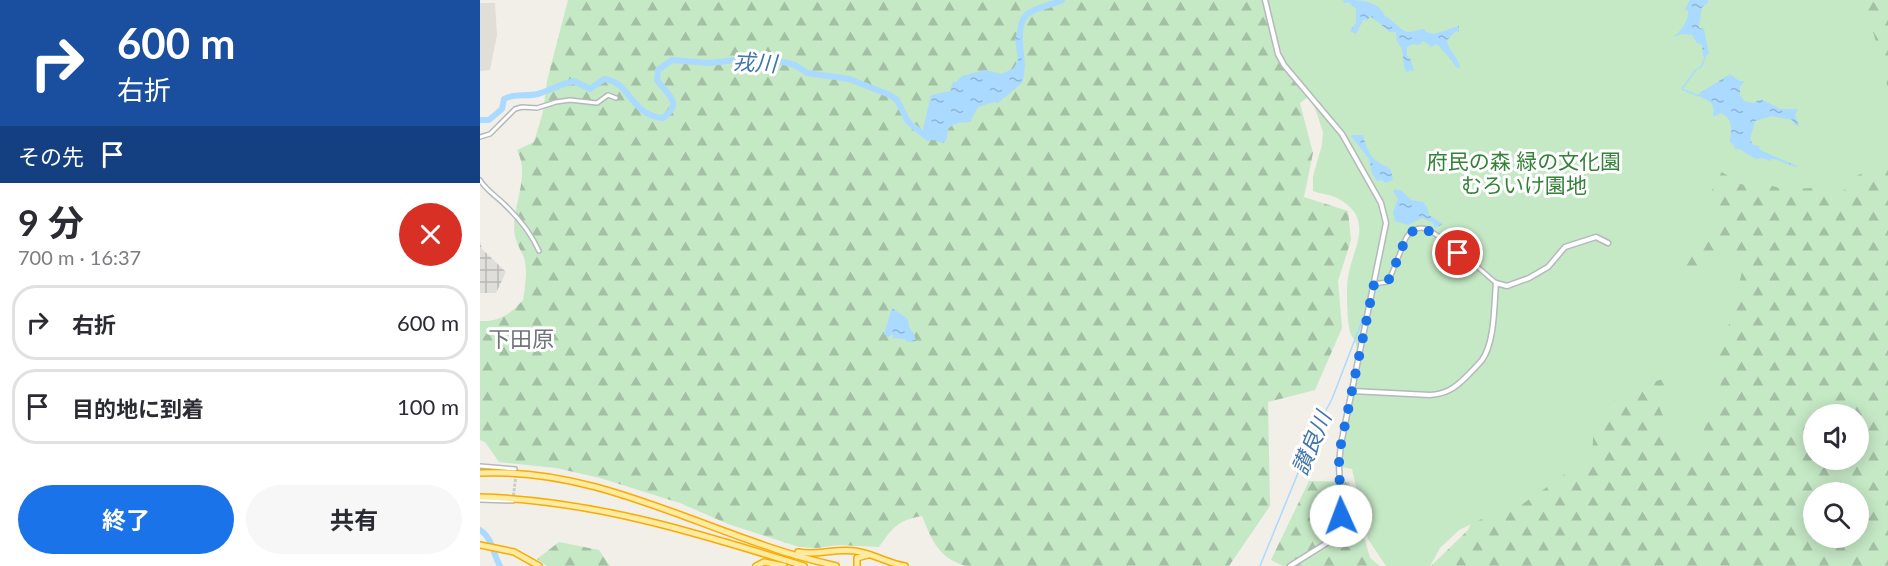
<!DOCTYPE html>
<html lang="ja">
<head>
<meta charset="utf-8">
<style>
	:root { --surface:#fff; --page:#f7f7f7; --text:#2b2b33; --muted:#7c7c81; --line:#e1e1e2; --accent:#1a73e8 }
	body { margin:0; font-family:Lato,"Noto Sans JP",sans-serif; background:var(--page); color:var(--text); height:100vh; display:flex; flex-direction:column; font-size:22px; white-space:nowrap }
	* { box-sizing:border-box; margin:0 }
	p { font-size:20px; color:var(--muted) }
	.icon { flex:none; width:33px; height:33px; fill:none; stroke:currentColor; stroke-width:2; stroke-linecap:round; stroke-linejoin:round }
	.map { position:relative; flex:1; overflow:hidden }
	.side { display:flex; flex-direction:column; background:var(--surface); width:480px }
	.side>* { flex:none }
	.hud { background:#1a4fa0; color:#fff; overflow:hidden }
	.buttons { position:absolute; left:1323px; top:404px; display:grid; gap:12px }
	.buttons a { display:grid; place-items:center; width:66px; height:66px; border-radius:50%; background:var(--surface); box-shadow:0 3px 15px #0003; font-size:30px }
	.pin { position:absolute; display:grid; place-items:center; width:51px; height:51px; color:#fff; margin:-26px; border:3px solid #fff; border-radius:50%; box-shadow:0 2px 6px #0007 }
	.me { position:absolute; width:66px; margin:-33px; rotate:358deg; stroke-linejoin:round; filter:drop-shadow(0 0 4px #0008) }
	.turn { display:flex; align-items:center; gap:21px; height:126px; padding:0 18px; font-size:27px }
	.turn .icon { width:78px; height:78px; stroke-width:2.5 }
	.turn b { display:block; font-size:42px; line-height:51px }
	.then { display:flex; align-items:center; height:57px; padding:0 18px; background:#0003; gap:12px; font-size:22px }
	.round { display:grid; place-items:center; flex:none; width:63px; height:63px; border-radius:32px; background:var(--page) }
	.headline { display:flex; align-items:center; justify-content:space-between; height:102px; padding:0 18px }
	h1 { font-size:36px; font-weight:700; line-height:45px }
	.cta { display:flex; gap:12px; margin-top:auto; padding:12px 18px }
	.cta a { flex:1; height:69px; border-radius:36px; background:var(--accent); color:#fff; font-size:24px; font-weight:700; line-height:69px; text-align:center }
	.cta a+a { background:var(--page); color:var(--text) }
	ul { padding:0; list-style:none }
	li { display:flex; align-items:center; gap:18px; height:75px; margin:0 12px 9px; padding:0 6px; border:3px solid var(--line); border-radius:24px }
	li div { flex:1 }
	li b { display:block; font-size:22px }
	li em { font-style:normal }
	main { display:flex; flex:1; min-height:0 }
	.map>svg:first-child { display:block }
	.industrial { fill:url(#industrial-grid) }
	.education { fill:#e1ded6 }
	.forest { fill:url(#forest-firs); fill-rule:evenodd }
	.park { fill:#c5e8c5 }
	.water { fill:url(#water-ripples) }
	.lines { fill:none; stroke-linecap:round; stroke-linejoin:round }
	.stream { stroke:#aadaff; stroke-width:1.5 }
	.river { stroke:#aadaff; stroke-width:6 }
	.minor-tunnel { stroke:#ccccc8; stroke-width:3; stroke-dasharray:3 1.5; stroke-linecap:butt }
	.minor-casing { stroke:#b5b8bc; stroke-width:6 }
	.tertiary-casing { stroke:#b5b8bc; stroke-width:7 }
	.trunk-casing { stroke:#f9ab00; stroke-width:8 }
	.minor { stroke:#fff; stroke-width:3 }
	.tertiary { stroke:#fff; stroke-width:4 }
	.trunk { stroke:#feeaa1; stroke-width:5 }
	.route { stroke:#1a73e8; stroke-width:10; stroke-dasharray:0 18 }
	.labels { text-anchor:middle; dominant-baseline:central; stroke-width:6; stroke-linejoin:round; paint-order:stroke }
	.park-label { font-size:21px; fill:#348238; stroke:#fff }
	.water-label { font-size:22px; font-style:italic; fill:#4174aa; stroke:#fff }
	.neighbourhood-label { font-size:22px; fill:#70757a; stroke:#fff }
</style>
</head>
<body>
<main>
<section class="side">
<div class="hud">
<div class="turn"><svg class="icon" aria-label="right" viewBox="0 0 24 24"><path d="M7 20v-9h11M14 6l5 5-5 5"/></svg><div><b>600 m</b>右折</div></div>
<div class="then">その先<svg class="icon" aria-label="arrive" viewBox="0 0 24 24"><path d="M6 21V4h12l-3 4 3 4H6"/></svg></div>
</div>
<div class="headline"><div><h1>9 分</h1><p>700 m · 16:37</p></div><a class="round" style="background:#d93025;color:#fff"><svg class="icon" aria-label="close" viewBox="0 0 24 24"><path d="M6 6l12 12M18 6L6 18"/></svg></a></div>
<ul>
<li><svg class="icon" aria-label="right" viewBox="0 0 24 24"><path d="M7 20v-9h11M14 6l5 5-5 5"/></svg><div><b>右折</b></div><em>600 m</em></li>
<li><svg class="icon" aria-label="arrive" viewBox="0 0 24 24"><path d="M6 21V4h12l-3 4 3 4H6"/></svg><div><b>目的地に到着</b></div><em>100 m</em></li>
</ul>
<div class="cta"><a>終了</a><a>共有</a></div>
</section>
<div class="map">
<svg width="1408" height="566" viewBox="0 0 1408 566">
	<defs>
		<pattern id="industrial-grid" width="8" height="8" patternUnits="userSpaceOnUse" patternTransform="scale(1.5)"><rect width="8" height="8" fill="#e0deda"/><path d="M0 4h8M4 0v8" fill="none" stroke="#b9b8b5"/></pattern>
		<pattern id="forest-firs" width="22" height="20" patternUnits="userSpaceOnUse" patternTransform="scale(1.5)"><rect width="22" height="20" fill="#c5e8c5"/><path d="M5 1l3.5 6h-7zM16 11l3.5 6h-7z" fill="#a3c0a4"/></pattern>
		<pattern id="water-ripples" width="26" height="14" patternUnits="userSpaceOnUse" patternTransform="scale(1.5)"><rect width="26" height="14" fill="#aadaff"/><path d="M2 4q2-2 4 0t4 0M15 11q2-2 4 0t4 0" fill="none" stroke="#8eb4d2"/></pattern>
	</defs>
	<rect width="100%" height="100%" fill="#f1efe8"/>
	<polygon class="industrial" points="0,241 2,249 26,272 16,293 0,293"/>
	<polygon class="education" points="0,3 15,3 17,35 10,70 0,71"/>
	<g class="forest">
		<path d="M 88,0 L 1408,0 L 1408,566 L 951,566 L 988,530 L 999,507 L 845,84 L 820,103 L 833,153 L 824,197 L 868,211 L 871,240 L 858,281 L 862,328 L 835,390 L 788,402 L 790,506 L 749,566 L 486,566 C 458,558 452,540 442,516 C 418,520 412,528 399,547 L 358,545 L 337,548 L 319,547 L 248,524 L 200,503 L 120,478 L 76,468 L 19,462 L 5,442 L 0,440 L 0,321 C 20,322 30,314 43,300 C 45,288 48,271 44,258 C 40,248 34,239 34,228 C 34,202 50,174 37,150 L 54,142 L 63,112 L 67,81 ZM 1334,414 L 1378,414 L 1378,459 L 1334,459 ZM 1334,492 L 1378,492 L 1378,537 L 1334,537 Z"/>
		<polygon points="829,481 869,482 890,558 900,566 803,566 791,560"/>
		<polygon points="79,542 119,550 130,566 67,566 57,559"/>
	</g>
	<path class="park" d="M 787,0 L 1386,0 L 1387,14 L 1394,35 L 1408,89 L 1408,155 L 1403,156 L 1393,168 L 1372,178 L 1370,180 L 1372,184 L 1360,193 L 1349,197 L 1346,197 L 1341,189 L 1336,188 L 1303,189 L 1272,180 L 1265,185 L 1261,184 L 1219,158 C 1223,166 1232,169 1239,177 L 1238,183 L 1234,185 L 1231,193 L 1233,195 C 1234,220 1249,210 1233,241 C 1220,243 1200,247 1194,257 L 1199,269 L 1219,271 L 1242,252 L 1257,259 L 1263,268 L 1248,328 L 1243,338 L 1230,346 L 1233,360 L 1244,375 L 1211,464 L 1209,465 C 1194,451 1189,427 1180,409 L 1180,402 L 1190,380 L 1189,378 C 1169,381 1123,400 1116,420 C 1111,430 1115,442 1111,453 L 1080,478 L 1034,510 L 1006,517 L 979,530 L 960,548 L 950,566 L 906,566 L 888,539 L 872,469 L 863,467 L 862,449 L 877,376 C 873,365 879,355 876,344 C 875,340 871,336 870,332 C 867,321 866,288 868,277 C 873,246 897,218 855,197 C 848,194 840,194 833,191 L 833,176 L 842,145 L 843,132 L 834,105 L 842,115 L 846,110 L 803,59 Z"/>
	<g class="water">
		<path d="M 863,0 C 880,0 898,0 905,16 C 914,20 919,31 929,32 C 934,32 939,29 944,29 L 946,32 L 954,34 L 979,26 L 979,32 L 976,31 L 967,40 C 968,51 978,56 980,67 L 977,68 C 976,65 959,45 956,44 L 952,47 L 943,41 L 939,45 L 933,44 L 927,47 L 927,56 L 930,58 L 934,70 L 926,72 C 921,61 926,50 917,42 L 916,32 L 909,32 C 907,28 894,20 890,16 L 887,21 L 885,19 L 883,20 L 876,34 L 870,31 L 876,23 L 876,9 L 868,2 L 864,3 Z"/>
		<path d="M 1210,0 L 1228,0 L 1228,3 L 1222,7 L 1219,28 L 1224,29 L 1229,54 L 1223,57 L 1222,45 L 1217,43 L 1212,35 L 1202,34 L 1195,36 C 1202,29 1209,20 1208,11 L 1205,9 Z"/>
		<path d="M 538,29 L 542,30 L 545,66 L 543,82 L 518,103 L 514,102 L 498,107 L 490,122 C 480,123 475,122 468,129 L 467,138 L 464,143 L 448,139 L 442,134 L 451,95 L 470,91 L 473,82 L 476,82 L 482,76 L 505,70 L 522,74 L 534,68 L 538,60 L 535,39 Z"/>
		<path d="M 1250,74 L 1259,81 L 1265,81 L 1260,86 L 1260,95 L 1264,101 L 1273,103 L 1281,99 L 1300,109 L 1318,109 L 1315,115 L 1319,126 L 1315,125 L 1312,120 L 1292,116 L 1275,121 L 1270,139 L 1273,145 L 1279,146 L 1280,150 L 1319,167 C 1309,167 1301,159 1291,159 L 1291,161 L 1282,158 L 1276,159 L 1259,149 L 1255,149 L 1254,145 L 1250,142 C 1251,130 1254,119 1241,113 L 1233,117 C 1236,100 1227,101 1217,95 Z"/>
		<path d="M 872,135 L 883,135 C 885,144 889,156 898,162 C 903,166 907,165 911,170 L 913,180 L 905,183 L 902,180 L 897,181 L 892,173 L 889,159 L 871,136 Z"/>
		<polygon points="915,189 922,191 931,200 943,202 947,207 949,215 963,224 955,228 953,223 942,218 928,225 915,221 913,212 918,199 913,191"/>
		<polygon points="412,308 428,319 429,327 434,334 436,341 427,342 425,339 415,338 413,339 413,334 408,337 404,334"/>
	</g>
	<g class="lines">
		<g class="stream">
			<polyline points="1218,96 1202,89 1215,71 1222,66 1225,57"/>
			<polyline points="780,566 836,429 852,399 882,321"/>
		</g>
		<g class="river">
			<path d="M 540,36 C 539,6 562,10 582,0"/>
			<path d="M 0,120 L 9,120 L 22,109 L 24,99 C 34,93 47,97 58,94 C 70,90 81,84 94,81 L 110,89 L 124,79 C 150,81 150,115 183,118 C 204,103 187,94 177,80 L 178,70 L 192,60 L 229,63 L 265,59 L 303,62 L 315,65 L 327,73 L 369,79 L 410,95 L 417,100 L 428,122 L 448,138"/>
			<path d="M 0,530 C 12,537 13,554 20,566"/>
		</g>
		<polyline class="minor-tunnel" points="33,500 36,474"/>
		<g class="minor-casing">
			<g id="minor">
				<polyline points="0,137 10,134 35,109 42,107 57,108 76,102 90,100 117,103 128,95 136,98"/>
				<path d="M 0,180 C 6,190 16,196 24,204 C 39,218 51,233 59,251"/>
				<path d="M 894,284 L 907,282 L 910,278 L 926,238 C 930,231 938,226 946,229 C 963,236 1001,270 1016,283"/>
				<polyline points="0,466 35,469"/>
				<polyline points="0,500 33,501"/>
			</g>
		</g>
		<g class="tertiary-casing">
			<g id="tertiary">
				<polyline points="785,0 798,54 804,65 862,134 901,203 906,223 861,444 859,463 861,516 858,529 850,541 810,566"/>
				<path d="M 872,391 L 950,395 C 966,394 975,388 986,377 C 991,372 997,366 1002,360 C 1015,342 1014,305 1016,283 L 1027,286 L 1049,278 L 1068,267 L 1085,247 L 1116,237 L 1128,243"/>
			</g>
		</g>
		<g class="trunk-casing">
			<g id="trunk">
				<path d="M 0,473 C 105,468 197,517 295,549 C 315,556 336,561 356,566"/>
				<path d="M 0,497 C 112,500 218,533 324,566"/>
				<polyline points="0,545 34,552 59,566"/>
				<path d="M 318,552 C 337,556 355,548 375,551 C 392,553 407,563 425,566"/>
				<polyline points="276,566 284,562 304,566"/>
				<polyline points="377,566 377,558 388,555"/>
			</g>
		</g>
		<use href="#minor" class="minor"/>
		<use href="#tertiary" class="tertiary"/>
		<use href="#trunk" class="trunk"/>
	</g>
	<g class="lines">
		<polyline class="route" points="861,516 859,463 861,444 894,284 907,282 910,278 926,238 935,229 946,229 978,253"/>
	</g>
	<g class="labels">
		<g class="park-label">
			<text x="1044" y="160">府民の森 緑の文化園<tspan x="1044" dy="24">むろいけ園地</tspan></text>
		</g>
		<g class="water-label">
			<text transform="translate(275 62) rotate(3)">戎川</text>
			<text transform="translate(831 443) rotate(-67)">讃良川</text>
		</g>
		<g class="neighbourhood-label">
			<text x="41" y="338">下田原</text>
		</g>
	</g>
</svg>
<div class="buttons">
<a><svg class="icon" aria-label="sound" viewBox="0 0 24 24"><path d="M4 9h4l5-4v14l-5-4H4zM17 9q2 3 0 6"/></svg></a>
<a><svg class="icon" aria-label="search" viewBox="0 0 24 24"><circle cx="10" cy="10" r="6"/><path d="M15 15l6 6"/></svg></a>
</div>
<div class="pin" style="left:978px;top:253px;background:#d93025"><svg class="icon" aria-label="arrive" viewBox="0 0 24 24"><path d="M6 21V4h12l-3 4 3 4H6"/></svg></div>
<svg class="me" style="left:861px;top:516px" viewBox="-20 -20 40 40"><circle r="19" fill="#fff"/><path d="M0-13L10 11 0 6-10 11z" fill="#1a73e8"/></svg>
</div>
</main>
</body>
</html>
